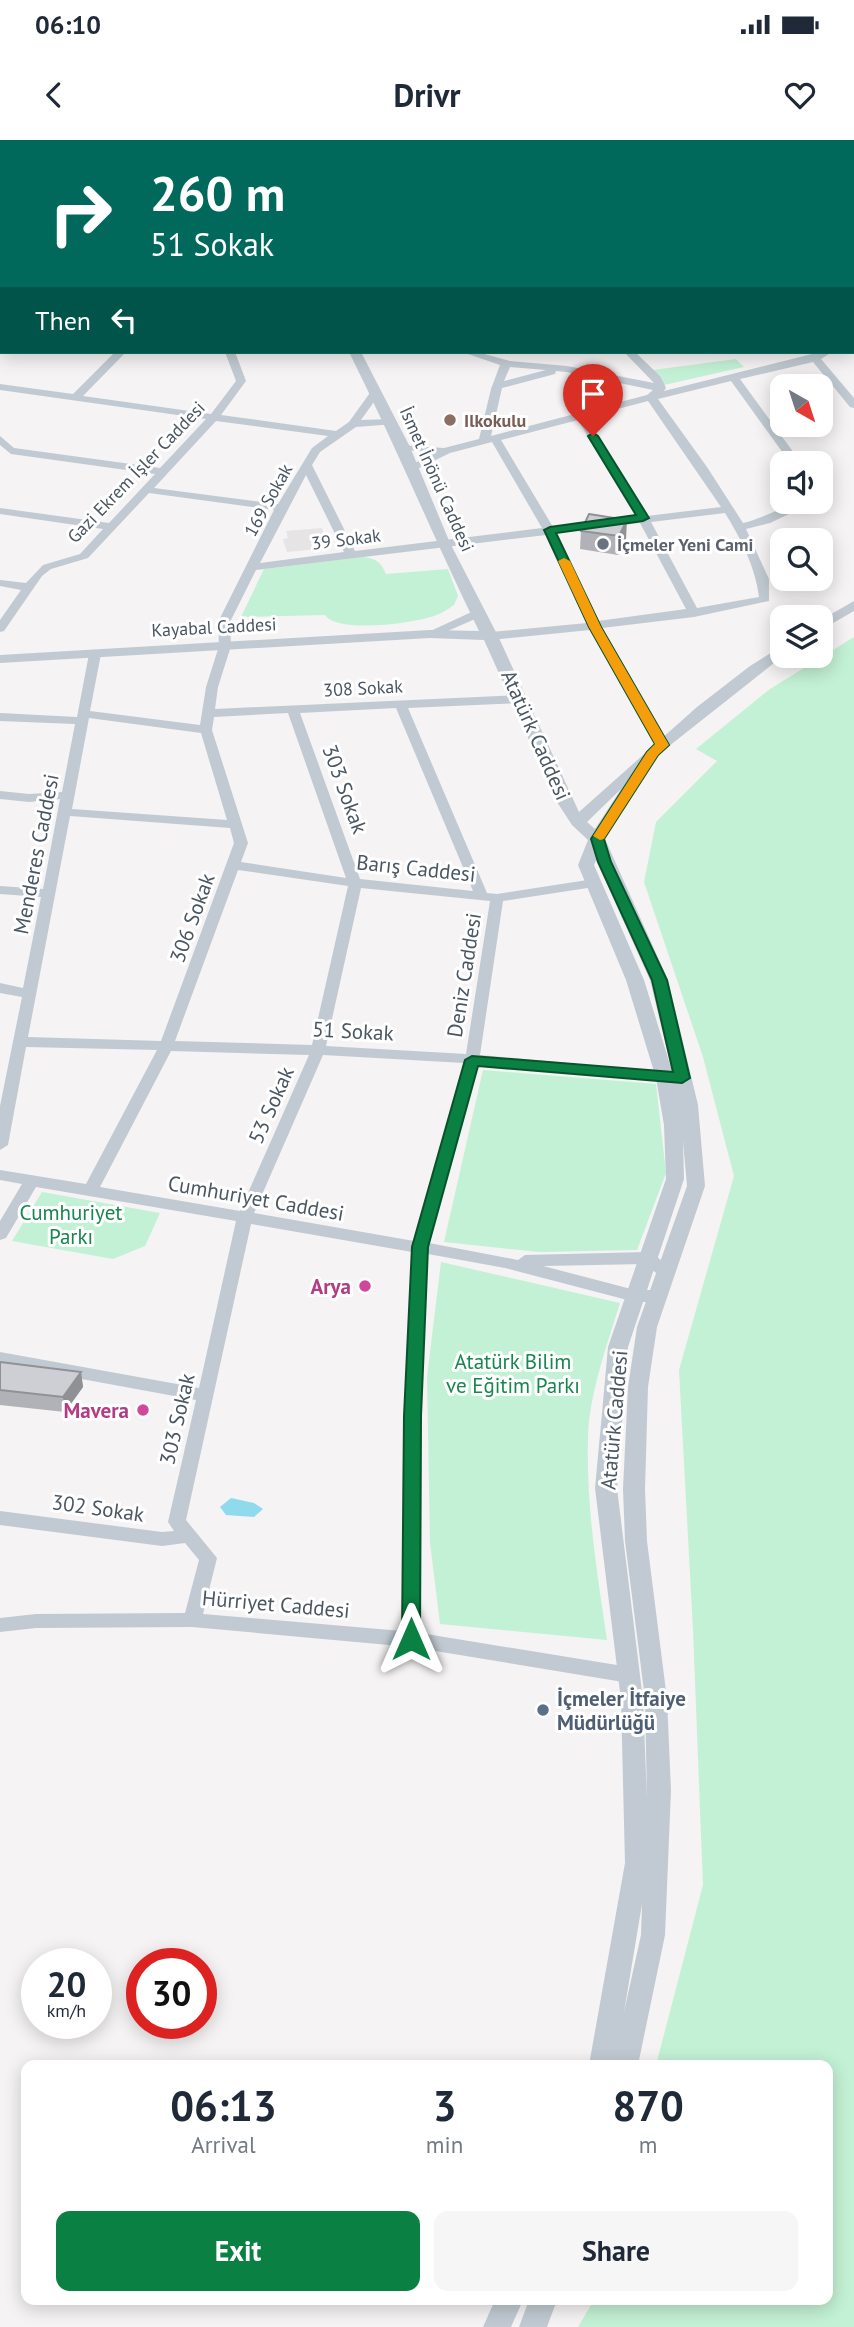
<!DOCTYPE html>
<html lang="en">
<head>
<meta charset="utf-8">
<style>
	:root { --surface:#fff; --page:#f6f6f7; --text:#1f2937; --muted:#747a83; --accent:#0b8043 }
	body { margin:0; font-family:"PT Sans",sans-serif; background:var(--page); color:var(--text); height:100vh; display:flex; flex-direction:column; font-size:26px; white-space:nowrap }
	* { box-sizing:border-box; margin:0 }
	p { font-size:23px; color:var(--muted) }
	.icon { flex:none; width:38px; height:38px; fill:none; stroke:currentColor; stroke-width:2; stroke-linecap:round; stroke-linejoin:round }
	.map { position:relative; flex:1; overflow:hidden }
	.details { position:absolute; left:21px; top:1920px; width:812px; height:245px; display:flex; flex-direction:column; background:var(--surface); border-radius:14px; box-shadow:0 4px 18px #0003 }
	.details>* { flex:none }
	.hud { position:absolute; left:0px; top:0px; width:854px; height:214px; box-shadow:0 4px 18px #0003; background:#00695c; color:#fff; overflow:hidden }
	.needle { width:46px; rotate:141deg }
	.controls { position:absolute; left:770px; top:234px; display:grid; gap:14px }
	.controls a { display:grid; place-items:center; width:63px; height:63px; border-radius:14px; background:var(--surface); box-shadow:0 4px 18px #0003; font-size:35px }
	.speed { position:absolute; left:21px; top:1808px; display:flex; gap:14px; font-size:35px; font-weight:700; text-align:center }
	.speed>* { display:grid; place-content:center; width:91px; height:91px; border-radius:50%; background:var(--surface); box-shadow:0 4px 18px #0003; line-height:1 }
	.speed small { font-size:18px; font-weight:400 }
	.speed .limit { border:10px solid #d22; background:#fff; color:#111 }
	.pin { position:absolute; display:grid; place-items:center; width:60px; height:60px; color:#fff; margin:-72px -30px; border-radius:50% 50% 50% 0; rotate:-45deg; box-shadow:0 0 7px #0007 }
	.pin .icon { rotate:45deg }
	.me { position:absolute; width:77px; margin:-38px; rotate:0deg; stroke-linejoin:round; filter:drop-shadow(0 0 5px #0008) }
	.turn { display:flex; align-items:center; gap:24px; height:147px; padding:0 35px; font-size:32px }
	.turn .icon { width:91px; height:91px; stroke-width:2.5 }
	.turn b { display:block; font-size:49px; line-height:60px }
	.then { display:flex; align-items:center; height:66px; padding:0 35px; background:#0003; gap:14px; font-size:26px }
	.eta { display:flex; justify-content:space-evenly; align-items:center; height:119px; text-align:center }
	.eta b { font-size:42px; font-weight:800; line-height:49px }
	.action { display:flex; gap:14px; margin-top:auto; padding:14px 35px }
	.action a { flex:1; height:80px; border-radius:14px; background:var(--accent); color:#fff; font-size:28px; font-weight:800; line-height:80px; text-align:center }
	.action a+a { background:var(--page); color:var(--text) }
	.status { display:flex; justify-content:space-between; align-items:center; height:49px; padding:0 35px; background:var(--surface); direction:ltr }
	.status svg { height:19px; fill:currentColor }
	header { display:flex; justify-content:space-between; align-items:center; height:91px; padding:0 35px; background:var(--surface); font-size:32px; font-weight:800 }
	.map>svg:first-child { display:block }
	.education { fill:#e6e4e5 }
	.green { fill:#c3f1d5 }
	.water { fill:#90daee }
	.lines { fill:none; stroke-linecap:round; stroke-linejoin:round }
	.minor { fill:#c1cad2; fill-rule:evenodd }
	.tertiary { fill:#c1cad2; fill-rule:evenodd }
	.wall { fill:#b0b2b7 }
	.shaded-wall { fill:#909195 }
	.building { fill:#cdcfd5; stroke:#909195; stroke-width:2 }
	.route { fill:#0b8043; stroke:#07532c; stroke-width:2 }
	.slow { fill:#f59e0b }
	.education-dot { fill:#8d6e63; stroke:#fff; stroke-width:2.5 }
	.worship-dot { fill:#6b7280; stroke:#fff; stroke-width:2.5 }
	.hotel-dot { fill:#d1479c; stroke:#fff; stroke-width:2.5 }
	.service-dot { fill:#5c6f8a; stroke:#fff; stroke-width:2.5 }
	.labels { text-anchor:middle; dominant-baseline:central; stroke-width:6; stroke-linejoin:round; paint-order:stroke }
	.far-education-label { font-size:18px; font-weight:bold; fill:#785e54; stroke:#fff; text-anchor:start }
	.far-street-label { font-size:18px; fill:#4a5661; stroke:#fff }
	.far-worship-label { font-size:18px; font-weight:bold; fill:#5b616d; stroke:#fff; text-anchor:start }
	.street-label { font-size:21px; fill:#4a5661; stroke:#fff }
	.park-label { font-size:21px; fill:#17864f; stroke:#fff }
	.hotel-label { font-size:21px; font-weight:bold; fill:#b23c85; stroke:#fff; text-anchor:end }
	.service-label { font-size:21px; font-weight:bold; fill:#4e5e75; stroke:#fff; text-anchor:start }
</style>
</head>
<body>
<div class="status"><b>06:10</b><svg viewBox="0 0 49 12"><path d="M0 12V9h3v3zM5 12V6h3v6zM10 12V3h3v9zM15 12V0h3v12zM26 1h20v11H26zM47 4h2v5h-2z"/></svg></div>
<header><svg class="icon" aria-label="back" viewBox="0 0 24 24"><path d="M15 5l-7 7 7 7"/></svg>Drivr<svg class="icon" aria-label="heart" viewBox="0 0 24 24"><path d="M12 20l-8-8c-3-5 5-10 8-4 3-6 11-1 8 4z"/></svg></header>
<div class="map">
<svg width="854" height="2187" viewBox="0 0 854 2187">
	<rect width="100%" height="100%" fill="#f5f3f3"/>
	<polygon class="education" points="322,388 328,408 287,412 283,399 288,398 286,391"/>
	<g class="green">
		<polygon points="505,0 854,0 854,75 852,2"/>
		<polygon points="736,219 744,227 664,245 662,238 653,230"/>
		<path d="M 362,417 C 376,418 381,422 386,434 L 448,429 L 458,456 L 454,465 C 448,469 441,474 434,476 C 414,483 338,494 325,475 L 241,477 L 264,429 Z"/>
		<polygon points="854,497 854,2187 578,2187 594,2160 828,2160 828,1925 656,1925 703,1745 693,1490 679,1230 734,1036 703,917 644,742 656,682 717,621 696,609 770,549"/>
		<polygon points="483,930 656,944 666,1033 637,1110 539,1112 444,1102"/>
		<polygon points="42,1052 160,1073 145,1106 113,1119 12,1101"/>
		<path d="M 441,1122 L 620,1163 C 607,1205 589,1254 588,1298 C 586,1365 597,1433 607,1500 L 440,1484 L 430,1403 L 427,1237 Z"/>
	</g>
	<polygon class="water" points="231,1358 254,1363 263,1369 254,1377 226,1375 220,1367"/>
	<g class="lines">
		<g class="minor">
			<polygon points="0,0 11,0 12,2 2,3"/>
			<polygon points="77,0 86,0 76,2"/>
			<polygon points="114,0 124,0 125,2 115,2"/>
			<polygon points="341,0 366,0 340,2"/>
			<polygon points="411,0 422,0 423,2 412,2"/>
			<polygon points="0,38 2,39 2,45 0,44"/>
			<polygon points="2,73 2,79 0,80 0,74"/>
			<polygon points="854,121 854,130 852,131 852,122"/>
			<polygon points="0,158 2,158 2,165 0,164"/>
			<path d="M 115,212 L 126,212 L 83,256 L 211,274 L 236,241 L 225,212 L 235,212 L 246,241 L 221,275 L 336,291 L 349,282 L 372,250 L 380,250 L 381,252 L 361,280 L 391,279 L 395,280 L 395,284 L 356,287 L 320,312 L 312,325 L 355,411 L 542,388 L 492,302 L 450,313 L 415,330 L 406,328 L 433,313 L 399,309 L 399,305 L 444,308 L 479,299 L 491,249 L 500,225 L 462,212 L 477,212 L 510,221 L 567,226 L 654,243 L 624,212 L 635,212 L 661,237 L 666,248 L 664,251 L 820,212 L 832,212 L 821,219 L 854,258 L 854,268 L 850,267 L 813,222 L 740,239 L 802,324 L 791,324 L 731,241 L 658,259 L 707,327 L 743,383 C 767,377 789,362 814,362 L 770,383 L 746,389 L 769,439 L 769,461 L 694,477 L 602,488 L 668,605 L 666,608 L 662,609 L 656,605 L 590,490 L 491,500 L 485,496 L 491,492 L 587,483 L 546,395 L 256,430 L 230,482 L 231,506 L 218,547 L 215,569 L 520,555 L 526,559 L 520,563 L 408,568 L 487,753 L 497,754 L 594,739 L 601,743 L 594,747 L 503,761 L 480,915 L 676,933 L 683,938 L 676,943 L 478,924 L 429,1103 L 518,1120 L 525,1115 L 648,1112 L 654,1114 L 675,1133 L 673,1137 L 661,1137 L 645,1124 L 543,1126 L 635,1150 L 658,1150 L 666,1156 L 658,1162 L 635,1162 L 505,1128 L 428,1114 L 420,1277 L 420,1493 L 629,1527 L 636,1530 L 638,1535 L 636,1540 L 629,1543 L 411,1507 L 192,1487 L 36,1488 L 0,1492 L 0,1478 L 36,1474 L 185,1473 L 199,1420 L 185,1403 L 162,1406 L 0,1385 L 0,1371 L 162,1392 L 174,1391 L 168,1382 L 196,1260 L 0,1224 L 0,1212 L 199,1248 L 236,1081 L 36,1047 L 6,1098 L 0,1100 L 0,1081 L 22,1044 L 0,1040 L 0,1030 L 86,1044 L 157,910 L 26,907 L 8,1005 L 0,1010 L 0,966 L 22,857 L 0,853 L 0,843 L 23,848 L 41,757 L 0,754 L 0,746 L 43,749 L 60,659 L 29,662 L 0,659 L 0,651 L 29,654 L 62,652 L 75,584 L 0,581 L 0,573 L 77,577 L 89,514 L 95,510 L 101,514 L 90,571 L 200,585 L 206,547 L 219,506 L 218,482 L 274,370 L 149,353 L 88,418 L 51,429 L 42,436 L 4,491 L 0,492 L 0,480 L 21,450 L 0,446 L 0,440 L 26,443 L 43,425 L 80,414 L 103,389 L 0,374 L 0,368 L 109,383 L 155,334 L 11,314 L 0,305 L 0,296 L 14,308 L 160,328 L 206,279 L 0,250 L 0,244 L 73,254 ZM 510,227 L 546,230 L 504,241 ZM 556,231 L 567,232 L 653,250 L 647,255 L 491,296 L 502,248 L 555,234 ZM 648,261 L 721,367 L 647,376 L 587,277 ZM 578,280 L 637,377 L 553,387 L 501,300 ZM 216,281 L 328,296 L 312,308 L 278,364 L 154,348 ZM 306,335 L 344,412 L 260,423 ZM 725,373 C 741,399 755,426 759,457 L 697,468 L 651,382 ZM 640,383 L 686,469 L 598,481 L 556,393 ZM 396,568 L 473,751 L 360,739 L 300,573 ZM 288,573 L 346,738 L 241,722 L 248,703 L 212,590 L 214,577 ZM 89,578 L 201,593 L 227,680 L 72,669 ZM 70,676 L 230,688 L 234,703 L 161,901 L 28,897 ZM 238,730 L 348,746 L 312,905 L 175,901 ZM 361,748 L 490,761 L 466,914 L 326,906 ZM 171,911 L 309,915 L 240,1071 L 100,1047 ZM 323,915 L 464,923 L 414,1101 L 254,1073 ZM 251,1084 L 412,1112 L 404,1277 L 402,1491 L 203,1474 L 217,1418 L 186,1380 Z"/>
			<polygon points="478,469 484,473 482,476 434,497 426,497 424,494"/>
		</g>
		<g class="tertiary">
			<polygon points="210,0 222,0 223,2 211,2"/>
			<polygon points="486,0 498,0 499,2 487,2"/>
			<rect x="852" y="79" width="2" height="6"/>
			<rect x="0" y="102" width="2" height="6"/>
			<path d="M 349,212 L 361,212 L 410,307 L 450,403 L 498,496 L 579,672 L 697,567 L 750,526 L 782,506 L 783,516 L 659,614 L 605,699 L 668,840 L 698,965 L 705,1046 L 657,1187 L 648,1247 L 645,1349 L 647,1401 L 667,1559 L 671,1650 L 665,1795 L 638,1925 L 589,1925 L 625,1723 L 621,1560 L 595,1348 L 602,1273 L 608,1207 L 666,1039 L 664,985 L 656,938 L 626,840 L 578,725 L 588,700 L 572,685 L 557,662 L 484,500 L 430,498 L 0,523 L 0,515 L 430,490 L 479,491 C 434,399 395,304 349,212 ZM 621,649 L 595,689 L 587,682 ZM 596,720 L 650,840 L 672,931 L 644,840 L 594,725 ZM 683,1001 L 687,1046 L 637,1187 L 628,1247 L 623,1349 L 625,1401 L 645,1559 L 647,1659 L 643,1560 L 617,1348 L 628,1207 L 684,1039 ZM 642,1764 L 641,1795 L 624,1872 Z"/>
			<polygon points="854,461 854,471 821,490 821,480"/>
			<polygon points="495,2160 523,2160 511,2187 483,2187"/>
			<polygon points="529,2160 557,2160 547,2187 519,2187"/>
		</g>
	</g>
	<g class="wall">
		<rect x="852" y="170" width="2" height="32"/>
		<polygon points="589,374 626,399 618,415 580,409 581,391"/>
		<polygon points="0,1222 81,1232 83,1247 65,1272 0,1265"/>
	</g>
	<g class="shaded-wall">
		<polygon points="627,380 626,399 618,415 619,396"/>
		<polygon points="81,1232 83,1247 65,1272 63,1257"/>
	</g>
	<g class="building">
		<polygon points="852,170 854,170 854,189 852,173"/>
		<polygon points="589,374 627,380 619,396 581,391"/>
		<polygon points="0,1222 81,1232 63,1257 0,1250"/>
	</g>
	<polygon class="route" points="593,293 598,296 649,378 643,381 556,393 601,487 669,605 658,615 604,699 611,722 667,840 690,938 682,943 478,926 428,1107 421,1276 420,1499 417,1504 411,1506 404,1504 402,1499 404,1276 412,1107 465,920 472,916 673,932 652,840 598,722 591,699 647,612 655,604 589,487 544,390 550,387 636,375 588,296"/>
	<polygon class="slow" points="564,418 570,421 601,487 669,605 658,615 604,699 600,700 593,696 647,612 655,604 589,487 558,421"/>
	<circle class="education-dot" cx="450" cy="280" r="7"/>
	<circle class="worship-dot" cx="603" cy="404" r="7"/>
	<g class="hotel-dot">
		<circle cx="365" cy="1146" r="7"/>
		<circle cx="143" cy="1270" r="7"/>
	</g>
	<circle class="service-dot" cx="543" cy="1570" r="7"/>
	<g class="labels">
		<g class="far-education-label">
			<text x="464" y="280">Ilkokulu</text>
		</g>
		<g class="far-street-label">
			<text transform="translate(136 332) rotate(-46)">Gazi Ekrem İşler Caddesi</text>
			<text transform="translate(437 339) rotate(66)">İsmet İnönü Caddesi</text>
			<text transform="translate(268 360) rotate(-61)">169 Sokak</text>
			<text transform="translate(346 399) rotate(-7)">39 Sokak</text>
			<text transform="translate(214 487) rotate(-3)">Kayabal Caddesi</text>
			<text transform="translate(363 548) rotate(-3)">308 Sokak</text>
		</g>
		<g class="far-worship-label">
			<text x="617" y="404">İçmeler Yeni Cami</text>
		</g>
		<g class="street-label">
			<text transform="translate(536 595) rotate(66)">Atatürk Caddesi</text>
			<text transform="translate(345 649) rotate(70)">303 Sokak</text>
			<text transform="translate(36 714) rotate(-79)">Menderes Caddesi</text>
			<text transform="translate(416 728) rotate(6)">Barış Caddesi</text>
			<text transform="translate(192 778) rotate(-70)">306 Sokak</text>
			<text transform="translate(464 835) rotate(-81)">Deniz Caddesi</text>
			<text transform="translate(353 891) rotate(3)">51 Sokak</text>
			<text transform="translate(271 965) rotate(-66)">53 Sokak</text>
			<text transform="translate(256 1058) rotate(10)">Cumhuriyet Caddesi</text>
			<text transform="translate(177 1279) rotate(-77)">303 Sokak</text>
			<text transform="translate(614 1280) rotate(-85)">Atatürk Caddesi</text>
			<text transform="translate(98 1368) rotate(8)">302 Sokak</text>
			<text transform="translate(276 1464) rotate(5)">Hürriyet Caddesi</text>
		</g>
		<g class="park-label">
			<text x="71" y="1072">Cumhuriyet<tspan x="71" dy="24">Parkı</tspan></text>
			<text x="513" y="1221">Atatürk Bilim<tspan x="513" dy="24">ve Eğitim Parkı</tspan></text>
		</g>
		<g class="hotel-label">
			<text x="351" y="1146">Arya</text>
			<text x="129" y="1270">Mavera</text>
		</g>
		<g class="service-label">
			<text x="557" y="1558">İçmeler İtfaiye<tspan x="557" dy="24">Müdürlüğü</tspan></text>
		</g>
	</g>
</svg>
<div class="controls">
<a><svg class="needle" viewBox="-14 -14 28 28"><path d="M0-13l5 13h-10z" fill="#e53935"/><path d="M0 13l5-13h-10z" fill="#747a83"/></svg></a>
<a><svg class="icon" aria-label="sound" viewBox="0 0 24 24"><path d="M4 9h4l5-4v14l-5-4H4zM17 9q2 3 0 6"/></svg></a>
<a><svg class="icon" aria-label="search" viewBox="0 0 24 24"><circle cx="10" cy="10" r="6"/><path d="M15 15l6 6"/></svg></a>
<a><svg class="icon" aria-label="layers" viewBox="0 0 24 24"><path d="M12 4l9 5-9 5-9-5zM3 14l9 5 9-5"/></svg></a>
</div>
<div class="speed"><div>20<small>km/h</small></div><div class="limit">30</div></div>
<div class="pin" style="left:593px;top:296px;background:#d93025"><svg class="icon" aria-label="arrive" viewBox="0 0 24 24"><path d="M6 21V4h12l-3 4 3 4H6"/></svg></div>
<svg class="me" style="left:411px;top:1499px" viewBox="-20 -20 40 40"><path d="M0-17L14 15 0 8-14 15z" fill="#0b8043" stroke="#fff" stroke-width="4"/></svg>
<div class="hud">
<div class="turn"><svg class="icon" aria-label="right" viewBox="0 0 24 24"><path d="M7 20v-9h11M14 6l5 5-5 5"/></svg><div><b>260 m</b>51 Sokak</div></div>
<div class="then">Then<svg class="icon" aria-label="left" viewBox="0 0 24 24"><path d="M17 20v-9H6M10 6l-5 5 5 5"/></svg></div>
</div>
<section class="details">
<div class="eta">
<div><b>06:13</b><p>Arrival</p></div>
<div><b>3</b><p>min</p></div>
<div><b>870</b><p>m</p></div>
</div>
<div class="action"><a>Exit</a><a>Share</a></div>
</section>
</div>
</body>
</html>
